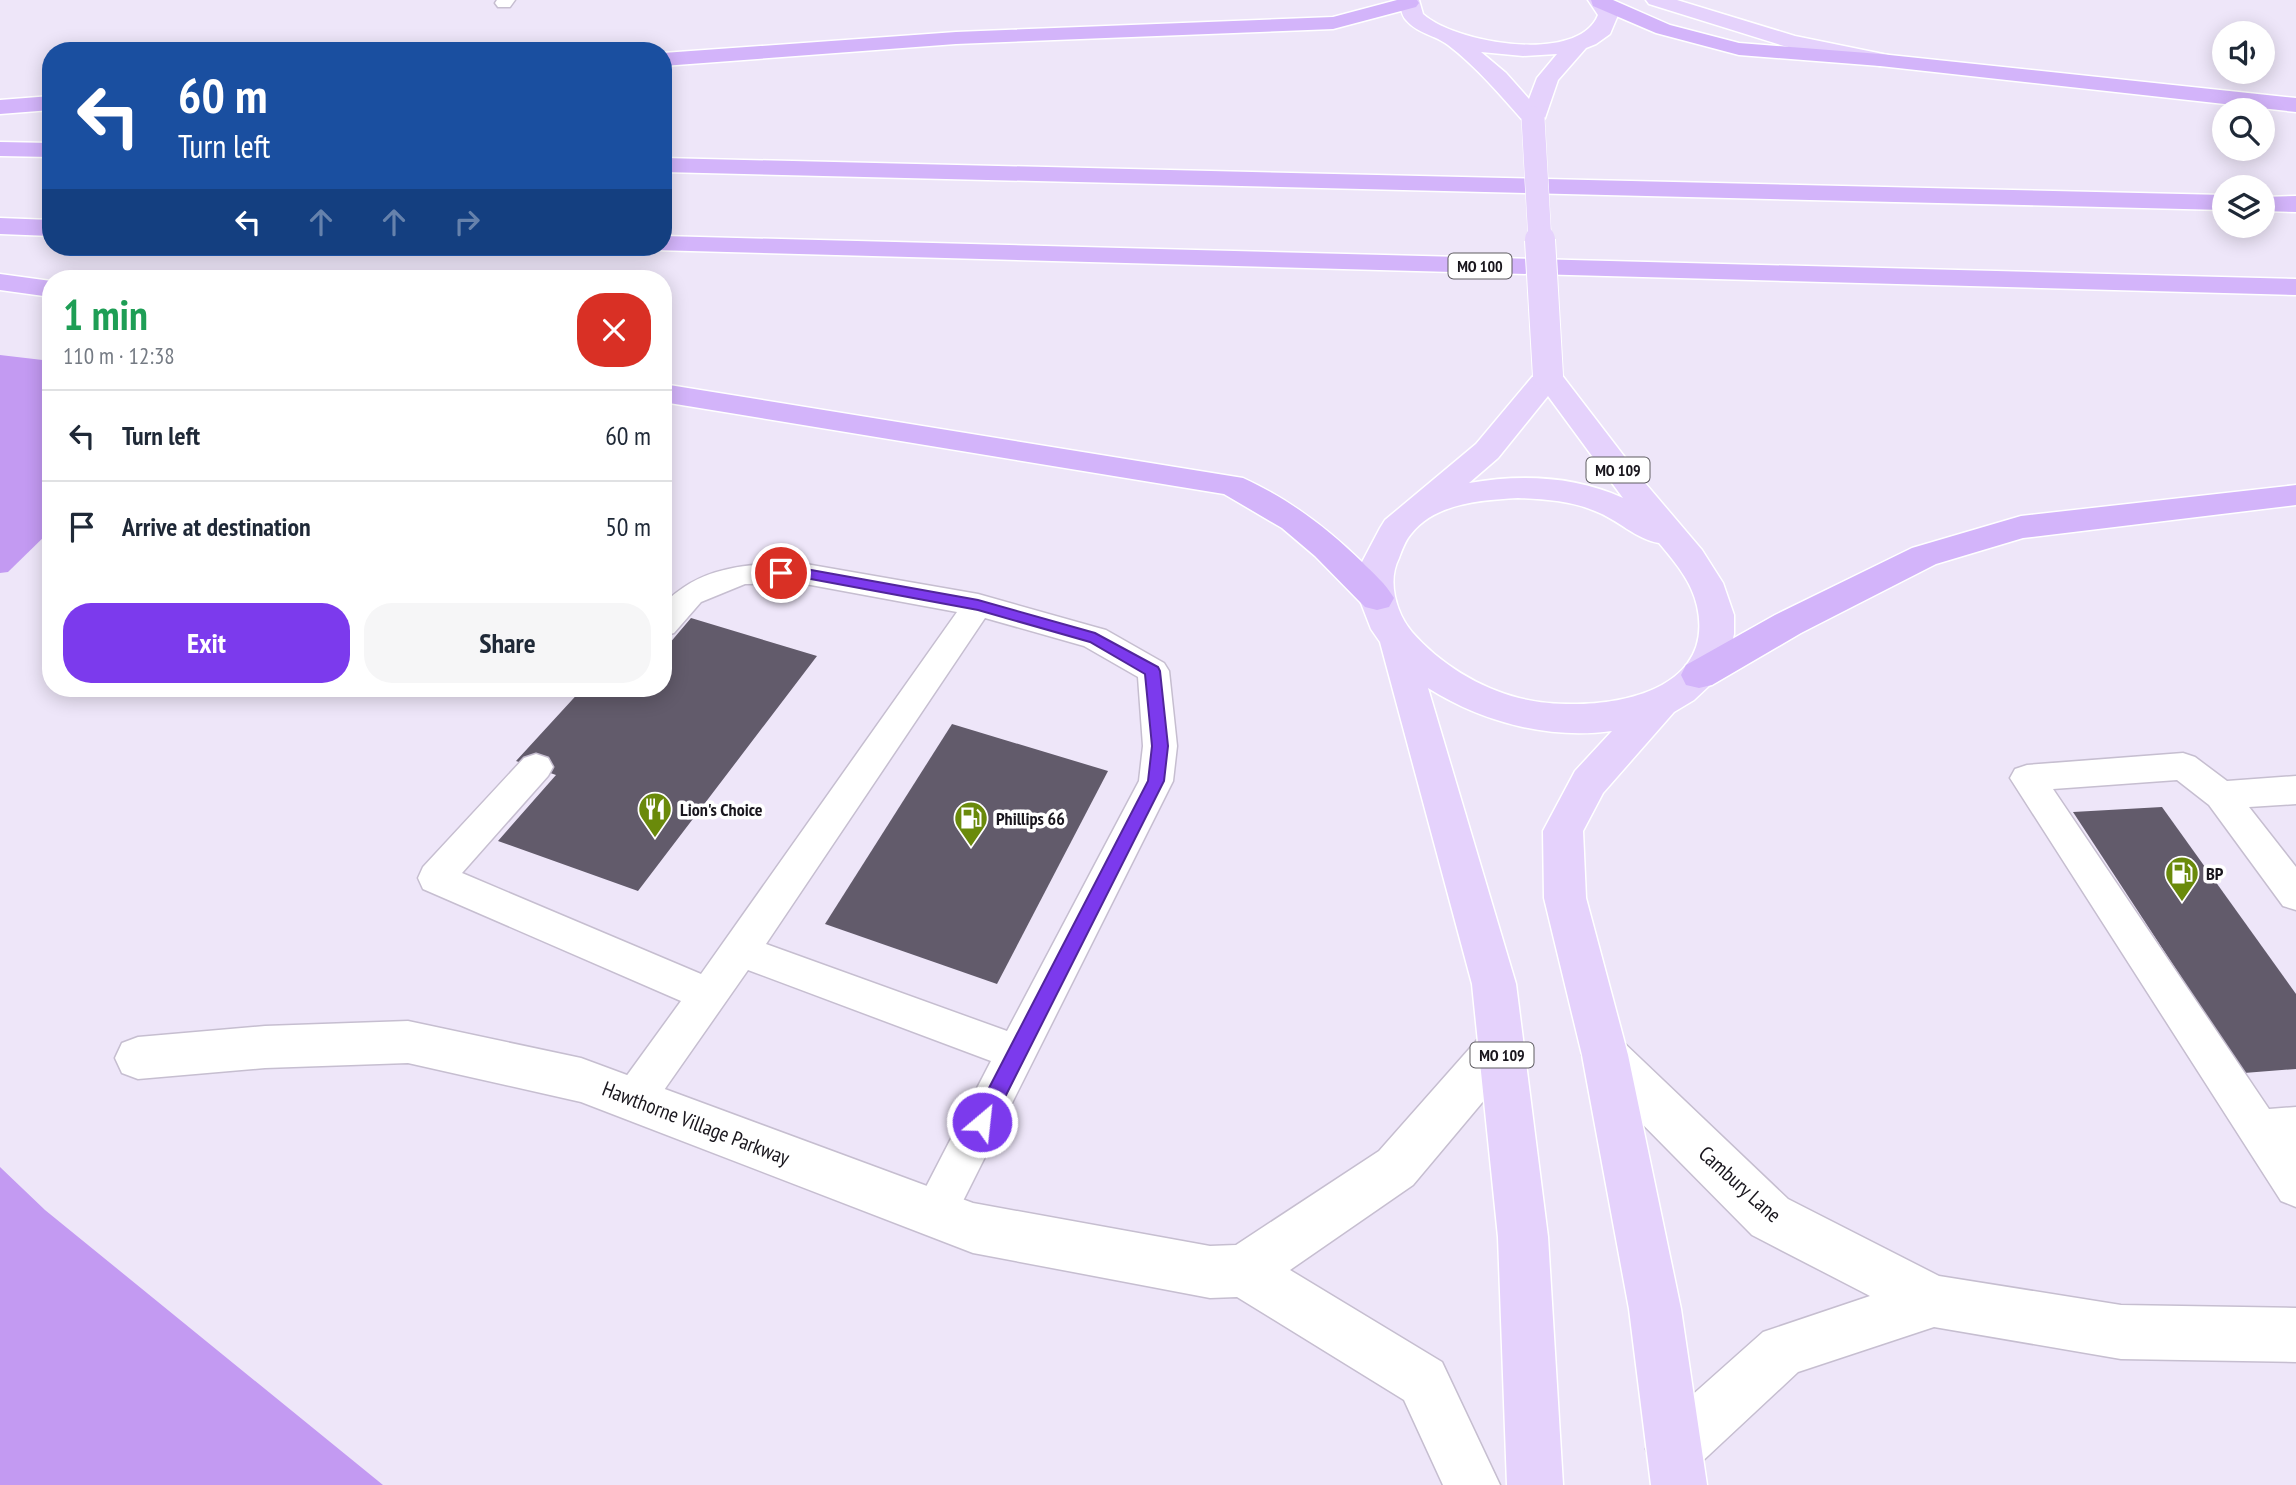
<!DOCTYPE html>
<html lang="en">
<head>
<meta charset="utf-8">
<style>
	:root { --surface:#fff; --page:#f6f6f7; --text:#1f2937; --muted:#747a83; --line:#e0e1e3; --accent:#7c3aed }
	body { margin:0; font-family:"PT Sans Narrow",sans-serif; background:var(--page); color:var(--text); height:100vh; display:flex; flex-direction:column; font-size:26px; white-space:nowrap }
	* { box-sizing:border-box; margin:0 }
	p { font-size:23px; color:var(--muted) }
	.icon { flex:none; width:38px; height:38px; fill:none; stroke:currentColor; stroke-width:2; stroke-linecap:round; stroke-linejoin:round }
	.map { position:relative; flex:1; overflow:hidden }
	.drawer { position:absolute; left:42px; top:270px; width:630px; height:427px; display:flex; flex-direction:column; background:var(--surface); border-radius:28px; box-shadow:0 4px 18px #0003 }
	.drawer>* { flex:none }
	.top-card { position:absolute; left:42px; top:42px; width:630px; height:214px; border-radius:28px; box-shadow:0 4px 18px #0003; background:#1a4fa0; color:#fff; overflow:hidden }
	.tools { position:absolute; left:2212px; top:21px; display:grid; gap:14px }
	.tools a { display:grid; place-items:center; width:63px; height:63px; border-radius:50%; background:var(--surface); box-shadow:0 4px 18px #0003; font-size:35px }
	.pin { position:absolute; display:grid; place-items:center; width:60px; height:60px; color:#fff; margin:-30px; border:4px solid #fff; border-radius:50%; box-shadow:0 2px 7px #0007 }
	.me { position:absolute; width:77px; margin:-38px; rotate:28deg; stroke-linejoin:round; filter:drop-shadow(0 0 5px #0008) }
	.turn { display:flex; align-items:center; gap:24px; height:147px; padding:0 21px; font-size:32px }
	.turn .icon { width:91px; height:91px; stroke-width:2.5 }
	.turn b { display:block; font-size:49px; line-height:60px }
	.lanes { display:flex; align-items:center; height:66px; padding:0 21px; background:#0003; justify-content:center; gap:35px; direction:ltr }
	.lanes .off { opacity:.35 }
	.round { display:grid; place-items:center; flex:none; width:74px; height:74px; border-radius:28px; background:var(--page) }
	.head { display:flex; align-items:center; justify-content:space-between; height:119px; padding:0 21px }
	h1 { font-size:42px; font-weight:700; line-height:52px; color:#1e9e55 }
	.primary-button { display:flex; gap:14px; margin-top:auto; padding:14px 21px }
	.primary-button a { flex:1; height:80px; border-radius:28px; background:var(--accent); color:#fff; font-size:28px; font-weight:700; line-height:80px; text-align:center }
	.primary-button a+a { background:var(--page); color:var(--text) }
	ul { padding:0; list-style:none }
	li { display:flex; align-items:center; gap:21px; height:91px; padding:0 21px; border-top:2px solid var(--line) }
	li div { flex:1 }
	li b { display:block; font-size:26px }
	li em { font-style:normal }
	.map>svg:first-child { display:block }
	.forest { fill:#c39af2 }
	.building { fill:#625b6b }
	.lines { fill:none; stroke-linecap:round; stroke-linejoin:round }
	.lane-casing { stroke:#c6bed0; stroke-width:3 }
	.street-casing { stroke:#c6bed0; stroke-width:3 }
	.primary-casing { stroke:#fff; stroke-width:3 }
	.highway-casing { stroke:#fff; stroke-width:3 }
	.lane { fill:#fff; fill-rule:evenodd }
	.street { fill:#fff; fill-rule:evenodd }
	.primary { fill:#e5d2fc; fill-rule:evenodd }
	.highway { fill:#d3b4fa; fill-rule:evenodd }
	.primary-bridge-far1-casing { stroke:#fff; stroke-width:24; stroke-linecap:butt }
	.primary-bridge-casing { stroke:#fff; stroke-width:32; stroke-linecap:butt }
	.primary-bridge-far1 { stroke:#e5d2fc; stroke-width:23 }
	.primary-bridge { stroke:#e5d2fc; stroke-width:30 }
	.route { fill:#7c3aed; stroke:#51269a; stroke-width:2 }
	.labels { text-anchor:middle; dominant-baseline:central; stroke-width:7; stroke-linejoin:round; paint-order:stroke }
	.shield { fill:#fff; stroke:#5e5c61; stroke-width:2 }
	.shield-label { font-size:16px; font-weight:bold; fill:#19161d }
	.poi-label { font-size:18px; font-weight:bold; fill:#19161d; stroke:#fff; text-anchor:start }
	.near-street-label { font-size:21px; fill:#19161d; stroke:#fff }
</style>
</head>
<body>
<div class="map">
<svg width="2296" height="1485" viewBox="0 0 2296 1485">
	<rect width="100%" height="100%" fill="#eee6f9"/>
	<g class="forest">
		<polygon points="0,355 51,361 51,530 8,572 0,573"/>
		<polygon points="0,1167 45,1210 383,1485 0,1485"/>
	</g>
	<g class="building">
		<polygon points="691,618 817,656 638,891 498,841 556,775 516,761 583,688 663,688 663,651"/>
		<polygon points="952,724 1108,771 997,984 825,924"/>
		<polygon points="2162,807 2296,994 2296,1069 2244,1073 2073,812"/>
	</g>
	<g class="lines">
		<g class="lane-casing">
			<g id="lane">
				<polygon points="497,0 515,0 510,7 498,7 495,3"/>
				<path d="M 800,563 L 978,594 L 1095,627 L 1106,630 L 1164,663 L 1169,671 L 1177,746 L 1173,781 L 949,1229 L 934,1236 L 919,1229 L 912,1214 L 991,1061 L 748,970 L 648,1113 L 634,1118 L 620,1113 L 614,1099 L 620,1085 L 681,1001 L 423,889 L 418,878 L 423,867 L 524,758 L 536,754 L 548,758 L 553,767 L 548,776 L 462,873 L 701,974 L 957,612 L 800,583 L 745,584 L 701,602 L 674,633 L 663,636 L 663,605 C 700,565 749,564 800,563 ZM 985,618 L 1084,646 L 1138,677 L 1143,746 L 1139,781 L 1007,1031 L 766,944 Z"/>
				<polygon points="2183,753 2195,757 2227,781 2296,776 2296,804 2249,807 2296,867 2296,910 2283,906 2209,805 2177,780 2053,789 2269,1109 2296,1107 2296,1207 2281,1201 2010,778 2015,769 2027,765"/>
			</g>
		</g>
		<g class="street-casing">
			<g id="street">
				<polygon points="408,1021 581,1058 973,1203 1210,1246 1236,1245 1379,1151 1485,1031 1501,1025 1517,1031 1524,1046 1517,1061 1413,1185 1290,1270 1442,1362 1500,1485 1443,1485 1404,1400 1237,1297 1210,1298 973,1253 581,1102 408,1063 265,1068 138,1079 122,1073 115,1058 122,1043 138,1037 265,1026"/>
				<polygon points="1605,1034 1621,1040 1788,1199 1939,1276 2121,1305 2296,1308 2296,1362 2121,1359 1934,1327 1798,1372 1694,1469 1674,1477 1654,1469 1646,1449 1654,1429 1763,1332 1870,1296 1752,1235 1589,1070 1582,1055 1589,1040"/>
			</g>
		</g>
		<g class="primary-casing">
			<g id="primary">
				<path d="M 1399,0 L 1419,0 L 1423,14 C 1455,43 1578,65 1598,15 L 1588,0 L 1608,0 L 1618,15 L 1610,34 L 1596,44 L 1586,48 L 1558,80 L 1545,118 L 1541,123 L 1525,123 C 1501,96 1477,67 1448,45 C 1435,35 1418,34 1406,20 C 1401,15 1401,7 1399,0 ZM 1481,52 L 1523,56 L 1557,54 L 1537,78 L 1529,99 L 1506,73 Z"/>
				<polygon points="1646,0 1677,0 1795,36 1888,55 1891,60 1888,65 1880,66 1784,46 1649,4"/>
				<path d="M 1548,367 L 1558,370 L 1640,477 L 1702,550 L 1723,583 L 1734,615 L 1734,634 L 1730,651 L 1711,684 L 1694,700 L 1674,712 L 1603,793 L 1583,831 L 1586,898 L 1628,1055 L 1681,1309 L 1707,1485 L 1651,1485 L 1629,1309 L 1582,1055 L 1544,898 L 1543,831 L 1575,771 L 1612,731 C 1549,740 1482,722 1428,688 L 1516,984 L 1548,1237 L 1563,1485 L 1507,1485 L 1498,1237 L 1472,984 L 1380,642 L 1371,629 L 1359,598 L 1361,564 L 1380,528 L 1385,520 L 1476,444 L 1538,370 ZM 1548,396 L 1623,498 C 1575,476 1520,474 1469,483 L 1498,458 ZM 1518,498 C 1544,499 1571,501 1595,511 C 1617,519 1637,540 1659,543 C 1675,562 1692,582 1697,606 C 1719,703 1582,714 1519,698 C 1479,688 1439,663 1412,632 C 1396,613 1387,581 1399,558 C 1402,550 1405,541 1411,534 C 1435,503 1482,500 1518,498 Z"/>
			</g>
		</g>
		<g class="highway-casing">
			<g id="highway">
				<polygon points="1397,0 1417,0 1419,3 1416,7 1333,29 956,44 663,66 663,53 956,32 1333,17"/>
				<polygon points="1591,0 1613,0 1670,25 1739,43 1880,54 2296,98 2296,112 1880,66 1739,55 1656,33 1593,6"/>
				<polygon points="51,96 51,110 0,114 0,100"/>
				<polygon points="0,142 51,143 51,157 0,156"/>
				<polygon points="663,158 2224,195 2224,210 663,172"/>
				<polygon points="2296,196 2296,212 2263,211 2263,197"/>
				<polygon points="0,218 51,220 51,236 0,234"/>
				<polygon points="663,236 2296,279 2296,295 654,250 652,247 663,247"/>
				<polygon points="0,274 51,281 51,297 0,290"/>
				<path d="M 663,384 L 1243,478 C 1289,499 1326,527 1362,562 C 1373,573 1386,584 1394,598 L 1389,607 L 1377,610 L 1365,607 L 1315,556 L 1282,528 L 1224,494 L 663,402 Z"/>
				<polygon points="2296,485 2296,505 2023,538 1936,564 1801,633 1712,685 1699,688 1686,685 1681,675 1686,665 1775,615 1912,548 2021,516"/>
			</g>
		</g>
		<use href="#lane" class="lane"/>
		<use href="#street" class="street"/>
		<use href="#primary" class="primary"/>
		<use href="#highway" class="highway"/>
		<g class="primary-bridge-far1-casing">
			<polyline id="primary-bridge-far1" points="1533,118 1540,242"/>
		</g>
		<g class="primary-bridge-casing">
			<polyline id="primary-bridge" points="1540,240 1548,376"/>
		</g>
		<use href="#primary-bridge-far1" class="primary-bridge-far1"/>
		<use href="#primary-bridge" class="primary-bridge"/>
	</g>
	<polygon class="route" points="800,568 978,600 1095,633 1158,667 1160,671 1168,746 1164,781 989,1129 982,1132 975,1129 972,1122 975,1115 1148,781 1152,746 1145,674 1090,642 978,610 800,577 781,578 774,573 781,568"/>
	<defs>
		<g id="restaurant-pin" transform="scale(1.75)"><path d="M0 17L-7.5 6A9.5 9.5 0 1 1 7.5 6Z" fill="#6a8a0b" stroke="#fff"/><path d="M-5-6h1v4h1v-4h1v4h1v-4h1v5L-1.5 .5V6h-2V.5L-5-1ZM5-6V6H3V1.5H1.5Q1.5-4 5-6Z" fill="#fff"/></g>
		<g id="fuel-pin" transform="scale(1.75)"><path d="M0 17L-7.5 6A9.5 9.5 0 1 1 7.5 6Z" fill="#6a8a0b" stroke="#fff"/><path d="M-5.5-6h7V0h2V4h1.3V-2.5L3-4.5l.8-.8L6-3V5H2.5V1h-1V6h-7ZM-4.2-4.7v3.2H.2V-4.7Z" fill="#fff"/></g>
	</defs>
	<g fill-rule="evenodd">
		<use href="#restaurant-pin" x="655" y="809"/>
		<use href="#fuel-pin" x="971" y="818"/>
		<use href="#fuel-pin" x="2182" y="873"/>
	</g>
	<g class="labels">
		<g class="shield">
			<rect x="1448.5" y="253.5" width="63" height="25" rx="5"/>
			<rect x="1586.5" y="457.5" width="63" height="25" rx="5"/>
			<rect x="1470.5" y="1042.5" width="63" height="25" rx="5"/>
		</g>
		<g class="shield-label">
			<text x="1480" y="266">MO 100</text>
			<text x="1618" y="470">MO 109</text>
			<text x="1502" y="1055">MO 109</text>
		</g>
		<g class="poi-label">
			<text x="680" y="809">Lion's Choice</text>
			<text x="996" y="818">Phillips 66</text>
			<text x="2206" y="873">BP</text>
		</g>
		<g class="near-street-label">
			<text transform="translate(696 1123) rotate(21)">Hawthorne Village Parkway</text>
			<text transform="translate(1740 1184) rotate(42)">Cambury Lane</text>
		</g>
	</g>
</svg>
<div class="tools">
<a><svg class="icon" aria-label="sound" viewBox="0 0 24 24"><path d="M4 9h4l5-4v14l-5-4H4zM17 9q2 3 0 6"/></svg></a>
<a><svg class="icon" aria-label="search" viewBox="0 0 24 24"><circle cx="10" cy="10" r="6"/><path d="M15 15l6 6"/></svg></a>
<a><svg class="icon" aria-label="layers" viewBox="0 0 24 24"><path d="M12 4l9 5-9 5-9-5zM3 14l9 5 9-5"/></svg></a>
</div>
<div class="pin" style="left:781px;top:573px;background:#d93025"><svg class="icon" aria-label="arrive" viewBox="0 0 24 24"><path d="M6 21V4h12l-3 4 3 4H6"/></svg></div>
<svg class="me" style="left:982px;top:1122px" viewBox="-20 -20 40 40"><circle r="17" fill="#7c3aed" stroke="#fff" stroke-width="3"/><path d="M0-11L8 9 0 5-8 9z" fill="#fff"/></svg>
<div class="top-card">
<div class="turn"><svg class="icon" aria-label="left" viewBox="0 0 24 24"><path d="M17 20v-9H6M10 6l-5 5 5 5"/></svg><div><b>60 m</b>Turn left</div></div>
<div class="lanes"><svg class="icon" aria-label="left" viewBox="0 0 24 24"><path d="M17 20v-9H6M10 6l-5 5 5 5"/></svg><svg class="icon off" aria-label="ahead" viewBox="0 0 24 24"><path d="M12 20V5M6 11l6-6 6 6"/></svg><svg class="icon off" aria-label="ahead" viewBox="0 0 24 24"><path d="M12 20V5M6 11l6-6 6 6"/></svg><svg class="icon off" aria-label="right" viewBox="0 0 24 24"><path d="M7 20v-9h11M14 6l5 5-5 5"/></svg></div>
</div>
<section class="drawer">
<div class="head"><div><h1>1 min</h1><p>110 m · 12:38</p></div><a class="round" style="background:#d93025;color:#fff"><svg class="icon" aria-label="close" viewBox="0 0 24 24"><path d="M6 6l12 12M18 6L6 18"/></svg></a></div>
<ul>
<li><svg class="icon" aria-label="left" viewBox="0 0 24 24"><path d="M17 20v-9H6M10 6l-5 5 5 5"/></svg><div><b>Turn left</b></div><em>60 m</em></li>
<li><svg class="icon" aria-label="arrive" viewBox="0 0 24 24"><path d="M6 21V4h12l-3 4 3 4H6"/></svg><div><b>Arrive at destination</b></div><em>50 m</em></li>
</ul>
<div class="primary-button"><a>Exit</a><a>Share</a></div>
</section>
</div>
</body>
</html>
